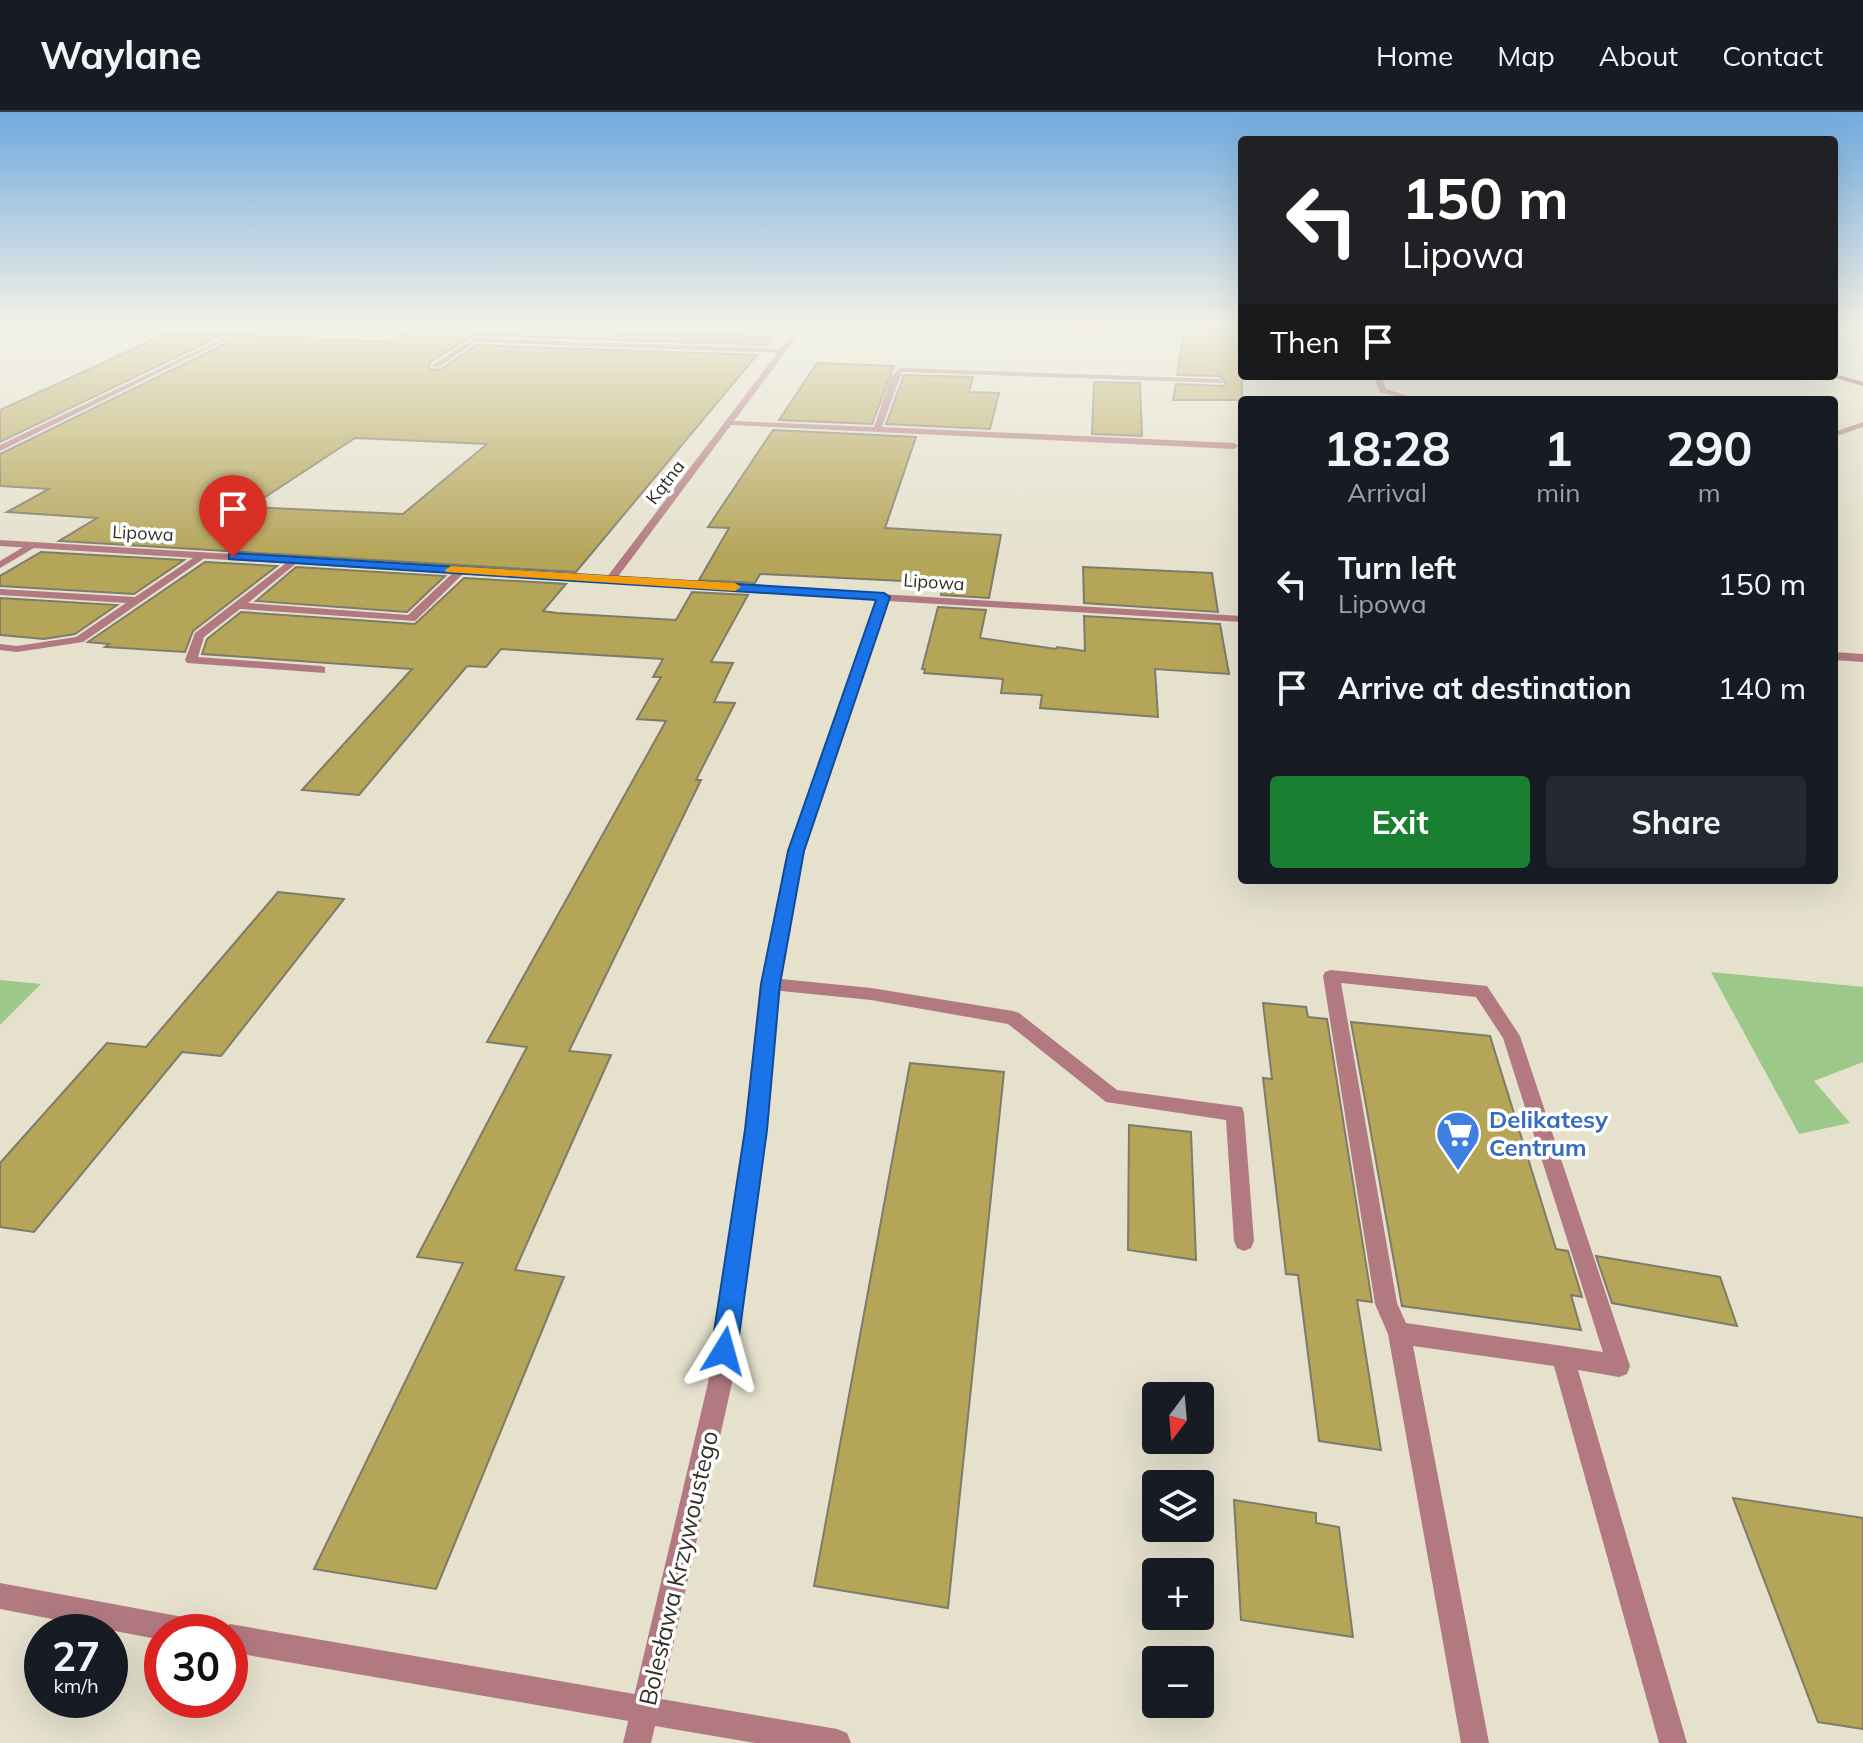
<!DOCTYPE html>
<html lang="en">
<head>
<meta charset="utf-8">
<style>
	:root { --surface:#171b24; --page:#242831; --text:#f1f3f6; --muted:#9ea1a6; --line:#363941; --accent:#1b7f32 }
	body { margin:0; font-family:Mulish,sans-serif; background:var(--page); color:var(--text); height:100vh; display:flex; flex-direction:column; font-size:30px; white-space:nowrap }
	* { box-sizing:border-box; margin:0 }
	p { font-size:26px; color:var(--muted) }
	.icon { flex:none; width:44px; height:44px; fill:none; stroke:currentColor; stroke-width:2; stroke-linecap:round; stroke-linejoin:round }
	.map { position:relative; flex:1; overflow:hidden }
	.drawer { position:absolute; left:1238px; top:284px; width:600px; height:488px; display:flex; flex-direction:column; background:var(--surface); border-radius:8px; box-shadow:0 8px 32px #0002 }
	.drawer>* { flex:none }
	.hud { position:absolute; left:1238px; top:24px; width:600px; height:244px; border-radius:8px; box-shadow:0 8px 32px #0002; background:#202124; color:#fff; overflow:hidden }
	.needle { width:52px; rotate:196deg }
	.fabs { position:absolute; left:1142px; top:1270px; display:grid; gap:16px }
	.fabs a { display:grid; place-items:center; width:72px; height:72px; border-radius:8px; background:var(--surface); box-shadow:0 8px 32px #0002; font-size:40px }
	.speed { position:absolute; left:24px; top:1502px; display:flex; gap:16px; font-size:40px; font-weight:700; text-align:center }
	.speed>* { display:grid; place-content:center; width:104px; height:104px; border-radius:50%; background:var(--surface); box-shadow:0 8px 32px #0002; line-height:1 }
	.speed small { font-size:20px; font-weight:400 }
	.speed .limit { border:12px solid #d22; background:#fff; color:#111 }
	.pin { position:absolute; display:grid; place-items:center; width:68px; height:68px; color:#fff; margin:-82px -34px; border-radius:50% 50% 50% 0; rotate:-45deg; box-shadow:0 0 8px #0007 }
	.pin .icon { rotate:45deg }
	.me { position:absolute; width:88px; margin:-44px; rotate:8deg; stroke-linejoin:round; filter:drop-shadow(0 0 6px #0008) }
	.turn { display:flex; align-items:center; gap:28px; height:168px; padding:0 32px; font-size:36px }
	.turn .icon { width:104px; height:104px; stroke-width:2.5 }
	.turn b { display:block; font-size:56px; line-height:68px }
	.then { display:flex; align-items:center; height:76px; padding:0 32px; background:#0003; gap:16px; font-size:30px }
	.eta { display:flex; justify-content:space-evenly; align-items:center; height:136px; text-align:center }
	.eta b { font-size:48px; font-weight:700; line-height:56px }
	.primary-button { display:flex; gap:16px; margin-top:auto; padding:16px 32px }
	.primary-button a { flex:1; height:92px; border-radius:8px; background:var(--accent); color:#fff; font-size:32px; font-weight:700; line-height:92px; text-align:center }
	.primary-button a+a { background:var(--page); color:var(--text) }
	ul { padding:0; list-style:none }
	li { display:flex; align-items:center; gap:24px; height:104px; padding:0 32px }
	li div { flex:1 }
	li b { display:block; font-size:30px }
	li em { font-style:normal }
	header { display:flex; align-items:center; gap:48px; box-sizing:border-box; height:112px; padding:0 40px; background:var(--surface); border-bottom:2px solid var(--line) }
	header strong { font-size:38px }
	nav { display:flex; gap:44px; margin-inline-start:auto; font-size:28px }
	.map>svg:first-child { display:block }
	.industrial { fill:#ead0ca }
	.green { fill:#9cc98a }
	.building { fill:#b5a559; stroke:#7f7b69; stroke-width:2; fill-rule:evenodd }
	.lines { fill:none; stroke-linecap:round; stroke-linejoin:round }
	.lane { fill:#b27981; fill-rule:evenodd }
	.street { fill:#b27981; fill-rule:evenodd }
	.secondary { fill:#954555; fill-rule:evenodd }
	.route { fill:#1a73e8; stroke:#114b97; stroke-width:2 }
	.slow { fill:#f59e0b }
	.labels { text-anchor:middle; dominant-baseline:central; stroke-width:7; stroke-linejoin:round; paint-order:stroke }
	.far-street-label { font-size:18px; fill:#313028; stroke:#fff }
	.near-shop-label { font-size:24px; font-weight:bold; fill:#366cbe; stroke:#fff; text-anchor:start }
	.near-street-label { font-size:24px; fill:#313028; stroke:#fff }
</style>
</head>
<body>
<header>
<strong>Waylane</strong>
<nav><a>Home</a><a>Map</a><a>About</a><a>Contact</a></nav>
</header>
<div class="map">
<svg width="1863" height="1631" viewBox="0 0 1863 1631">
	<rect width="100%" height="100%" fill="#e5e1cd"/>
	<polygon class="industrial" points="923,215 1114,215 1113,223"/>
	<g class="green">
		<polygon points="1711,860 1863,875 1863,950 1814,969 1850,1011 1799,1022"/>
		<polygon points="0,868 41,872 0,913"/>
	</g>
	<g class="building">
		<path d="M 418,215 L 519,215 L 772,225 L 766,233 L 474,223 L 429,251 L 430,257 L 440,258 L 476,233 L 757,243 L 576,460 L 59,429 L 97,406 L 7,400 L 49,377 L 0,374 L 0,342 L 229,230 L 231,225 L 222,223 L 0,330 L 0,298 L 170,220 L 392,230 ZM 355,326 L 487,332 L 403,402 L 250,395 Z"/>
		<polygon points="1185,215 1242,215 1242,288 1173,288 1176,272 1223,274 1226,271 1220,264 1177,263"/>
		<polygon points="817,251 894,254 872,312 779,308"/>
		<polygon points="904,263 973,265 969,280 999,281 990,317 886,312"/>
		<polygon points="1094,270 1140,271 1142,324 1092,322"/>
		<polygon points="773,318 916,325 885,416 1001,423 989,486 941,483 944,471 760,462 755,471 699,468 729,416 708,415"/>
		<polygon points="41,440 184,448 134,482 0,474 0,464"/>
		<polygon points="205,450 277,454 193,519 185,540 105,535 109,532 88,530"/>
		<polygon points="296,455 445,464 407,500 256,489"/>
		<polygon points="1083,455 1212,461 1218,500 1084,491"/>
		<polygon points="464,466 566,472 543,499 557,501 676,508 692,480 748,483 711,550 733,551 714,590 735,591 696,668 701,668 569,939 611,943 515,1158 564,1165 436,1477 314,1457 463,1151 417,1145 527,935 487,930 666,609 637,607 661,565 653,565 663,547 501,537 486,555 467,554 359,683 302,678 412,557 202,542 207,527 241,500 415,512"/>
		<polygon points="0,486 117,493 75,522 44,527 0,523"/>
		<polygon points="938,495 986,498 980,526 1056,537 1057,535 1085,539 1084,504 1220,512 1229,562 1155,557 1158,605 1040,596 1042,583 1001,581 1003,567 924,561 925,557 922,557"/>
		<polygon points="278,780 344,787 221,944 182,940 34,1120 0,1115 0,1051 107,931 146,935"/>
		<polygon points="1263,891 1306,895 1308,905 1327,907 1372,1190 1357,1188 1381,1338 1319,1329 1298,1163 1286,1162 1263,966 1272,967"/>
		<polygon points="1351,910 1490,924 1556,1137 1568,1139 1582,1185 1571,1183 1581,1218 1402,1194"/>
		<polygon points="910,951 1004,960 948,1496 814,1474"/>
		<polygon points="1129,1013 1191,1020 1196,1148 1128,1138"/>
		<polygon points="1596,1144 1720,1165 1737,1214 1612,1191"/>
		<polygon points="1733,1386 1863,1406 1863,1617 1818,1610"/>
		<polygon points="1234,1388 1316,1401 1316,1411 1339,1415 1353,1525 1241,1508"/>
	</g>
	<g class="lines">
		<g class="lane">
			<polygon points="474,226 783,237 787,239 783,241 475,230 438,256 431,254"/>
			<polygon points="30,431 39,433 0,456 0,449"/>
			<polygon points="202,440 207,443 206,445 83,530 17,540 0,538 0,532 17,534 76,525 126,491 0,483 0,477 135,485"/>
			<polygon points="294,445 299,448 298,450 248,491 408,503 458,456 467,458 415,509 240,497 204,525 198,545 321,554 325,555 325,561 187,551 185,548 195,521"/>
			<path d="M 1331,858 L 1487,874 L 1520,924 L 1630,1254 L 1627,1262 L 1619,1265 L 1578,1258 L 1687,1631 L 1659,1631 L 1554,1254 L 1413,1234 L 1489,1631 L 1461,1631 L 1388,1222 L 1375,1192 L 1323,864 L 1325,860 ZM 1341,871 L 1476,885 L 1503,926 L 1603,1240 L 1406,1211 L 1397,1191 Z"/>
			<polygon points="771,866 871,876 1013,899 1019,901 1117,978 1242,995 1244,1001 1254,1129 1251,1136 1244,1139 1237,1136 1234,1129 1226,1008 1106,990 1008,912 871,888 771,878 765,876 763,872 765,868"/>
			<polygon points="0,1471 194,1507 204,1510 207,1520 162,1520 162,1528 0,1497"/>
			<polygon points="230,1512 646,1584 656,1588 660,1598 656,1608 646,1612 230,1540 230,1520 219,1520 220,1516"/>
		</g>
		<g class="street">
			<polygon points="797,215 804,215 734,309 874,315 891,265 900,256 1220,267 1223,271 902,260 882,315 1234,331 1238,334 1234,337 731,313 617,466 1242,504 1242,510 888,489 803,739 779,872 766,1018 732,1271 661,1587 837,1617 847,1621 851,1631 755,1631 655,1614 651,1631 623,1631 708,1271 746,1018 763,872 789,739 878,488 0,434 0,428 607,465"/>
			<polygon points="223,226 228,227 0,339 0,333"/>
			<polygon points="1373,264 1381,264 1386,277 1421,288 1409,288 1380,280"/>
			<polygon points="1863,310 1863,315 1834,325 1834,320"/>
			<polygon points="1834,540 1863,542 1863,550 1834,548"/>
		</g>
		<g class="secondary">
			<polygon points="8,215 17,215 0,223 0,219"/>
			<polygon points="1834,262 1863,270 1863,274 1829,264"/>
		</g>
	</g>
	<linearGradient id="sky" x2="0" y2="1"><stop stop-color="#70aade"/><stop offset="0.48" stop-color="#f3f2e8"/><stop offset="1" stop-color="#f3f2e8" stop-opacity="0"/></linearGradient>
	<rect width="1863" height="444" fill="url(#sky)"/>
	<polygon class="route" points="233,441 884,481 890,485 804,739 780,872 767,1018 737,1239 733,1248 724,1252 715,1248 711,1239 745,1018 761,872 788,739 876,488 229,447 229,442"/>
	<polygon class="slow" points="451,454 735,471 741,475 735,479 446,460 445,458"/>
	<defs>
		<g id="supermarket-pin" transform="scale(2.3)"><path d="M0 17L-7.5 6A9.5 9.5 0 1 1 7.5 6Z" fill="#3f7fe0" stroke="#fff"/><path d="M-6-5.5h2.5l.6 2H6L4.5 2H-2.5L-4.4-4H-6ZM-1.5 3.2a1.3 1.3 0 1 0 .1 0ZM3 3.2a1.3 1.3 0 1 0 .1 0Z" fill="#fff"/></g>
	</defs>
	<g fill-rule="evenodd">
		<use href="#supermarket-pin" x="1458" y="1021"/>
	</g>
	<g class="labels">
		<g class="far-street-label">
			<text transform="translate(665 370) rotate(-52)">Kątna</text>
			<text transform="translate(143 421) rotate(3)">Lipowa</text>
			<text transform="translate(934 470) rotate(4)">Lipowa</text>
		</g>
		<g class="near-shop-label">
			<text x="1489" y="1007">Delikatesy<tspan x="1489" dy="28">Centrum</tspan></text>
		</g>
		<g class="near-street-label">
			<text transform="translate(678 1456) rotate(-77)">Bolesława Krzywoustego</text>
		</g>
	</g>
</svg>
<div class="fabs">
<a><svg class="needle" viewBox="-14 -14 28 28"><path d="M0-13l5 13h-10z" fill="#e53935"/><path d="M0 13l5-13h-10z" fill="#9ea1a6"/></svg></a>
<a><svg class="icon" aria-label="layers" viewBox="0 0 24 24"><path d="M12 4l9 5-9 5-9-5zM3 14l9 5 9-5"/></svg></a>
<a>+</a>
<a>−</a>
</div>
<div class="speed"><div>27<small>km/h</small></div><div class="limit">30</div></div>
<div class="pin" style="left:233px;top:445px;background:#d93025"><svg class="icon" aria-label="arrive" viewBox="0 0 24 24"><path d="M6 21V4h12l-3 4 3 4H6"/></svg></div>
<svg class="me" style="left:724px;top:1239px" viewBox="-20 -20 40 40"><path d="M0-17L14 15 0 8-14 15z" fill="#1a73e8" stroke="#fff" stroke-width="4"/></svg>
<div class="hud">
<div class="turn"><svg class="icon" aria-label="left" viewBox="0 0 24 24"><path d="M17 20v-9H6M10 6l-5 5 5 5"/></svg><div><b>150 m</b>Lipowa</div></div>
<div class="then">Then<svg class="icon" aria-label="arrive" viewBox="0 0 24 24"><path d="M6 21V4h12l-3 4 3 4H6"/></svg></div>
</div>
<section class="drawer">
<div class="eta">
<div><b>18:28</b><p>Arrival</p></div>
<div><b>1</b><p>min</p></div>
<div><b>290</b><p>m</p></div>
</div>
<ul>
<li><svg class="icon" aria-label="left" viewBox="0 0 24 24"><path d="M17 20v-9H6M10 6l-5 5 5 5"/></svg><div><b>Turn left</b><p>Lipowa</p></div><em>150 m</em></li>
<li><svg class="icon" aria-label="arrive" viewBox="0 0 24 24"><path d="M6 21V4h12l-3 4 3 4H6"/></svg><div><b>Arrive at destination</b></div><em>140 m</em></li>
</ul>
<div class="primary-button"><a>Exit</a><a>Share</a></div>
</section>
</div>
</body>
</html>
